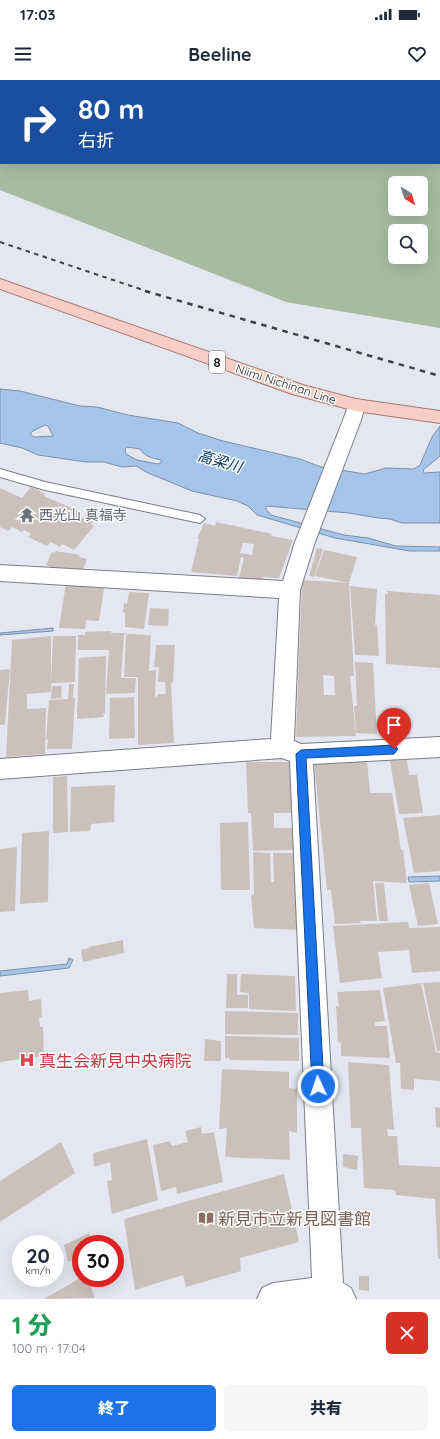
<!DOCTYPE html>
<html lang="ja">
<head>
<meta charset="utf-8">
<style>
	:root { --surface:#fff; --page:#f6f6f7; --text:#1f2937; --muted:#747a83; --accent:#1a73e8 }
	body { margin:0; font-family:Quicksand,"Noto Sans JP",sans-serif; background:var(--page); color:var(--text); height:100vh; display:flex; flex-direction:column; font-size:15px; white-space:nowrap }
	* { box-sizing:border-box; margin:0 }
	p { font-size:13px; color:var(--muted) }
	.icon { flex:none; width:22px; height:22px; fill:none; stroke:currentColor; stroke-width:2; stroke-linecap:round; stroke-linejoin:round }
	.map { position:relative; height:1219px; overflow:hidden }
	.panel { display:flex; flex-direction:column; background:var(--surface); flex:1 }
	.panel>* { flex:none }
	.guide { position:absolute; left:0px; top:0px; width:440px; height:84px; box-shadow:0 4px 16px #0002; background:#1a4fa0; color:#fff; overflow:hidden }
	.needle { width:26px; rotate:142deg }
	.tools { position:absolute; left:388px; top:96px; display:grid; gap:8px }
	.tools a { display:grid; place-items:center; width:40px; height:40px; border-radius:6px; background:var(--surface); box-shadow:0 4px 16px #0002; font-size:20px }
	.speed { position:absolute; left:12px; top:1155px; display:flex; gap:8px; font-size:20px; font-weight:700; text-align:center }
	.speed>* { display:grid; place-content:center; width:52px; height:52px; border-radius:50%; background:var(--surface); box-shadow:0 4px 16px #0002; line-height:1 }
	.speed small { font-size:10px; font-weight:400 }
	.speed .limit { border:6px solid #d22; background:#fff; color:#111 }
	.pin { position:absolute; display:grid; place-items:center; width:34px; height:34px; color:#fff; margin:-41px -17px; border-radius:50% 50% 50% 0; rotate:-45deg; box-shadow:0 0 4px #0007 }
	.pin .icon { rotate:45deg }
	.me { position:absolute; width:44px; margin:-22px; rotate:357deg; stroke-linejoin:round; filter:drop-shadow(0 0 3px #0008) }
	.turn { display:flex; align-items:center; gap:14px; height:84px; padding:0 12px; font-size:18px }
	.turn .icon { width:52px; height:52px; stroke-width:2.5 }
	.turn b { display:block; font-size:28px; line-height:34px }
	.round { display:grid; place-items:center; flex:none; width:42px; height:42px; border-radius:6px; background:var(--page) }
	.summary { display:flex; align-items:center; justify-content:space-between; height:68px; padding:0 12px }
	h1 { font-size:24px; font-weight:800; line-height:30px; color:#1e9e55 }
	.cta { display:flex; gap:8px; margin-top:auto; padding:8px 12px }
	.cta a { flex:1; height:46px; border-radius:6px; background:var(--accent); color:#fff; font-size:16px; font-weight:800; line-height:46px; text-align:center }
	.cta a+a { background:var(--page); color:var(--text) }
	.status { display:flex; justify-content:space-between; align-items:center; height:28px; padding:0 20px; background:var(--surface); direction:ltr }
	.status svg { height:11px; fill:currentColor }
	header { display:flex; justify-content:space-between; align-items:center; height:52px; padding:0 12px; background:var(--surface); font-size:18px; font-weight:800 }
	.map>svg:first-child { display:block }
	.green { fill:#a6bca0; fill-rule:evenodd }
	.water { fill:#a4c4e9; stroke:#7a91ab; fill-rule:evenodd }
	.building { fill:#cac1bc; fill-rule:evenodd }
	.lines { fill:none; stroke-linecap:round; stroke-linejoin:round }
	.lane-casing { stroke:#7b7e85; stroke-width:2 }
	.street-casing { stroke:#7b7e85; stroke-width:2 }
	.primary-casing { stroke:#a67971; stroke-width:2 }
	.lane { fill:#fff; fill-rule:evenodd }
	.street { fill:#fff; fill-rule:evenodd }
	.primary { fill:#f8cdc5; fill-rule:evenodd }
	.rail-far1 { stroke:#3f4044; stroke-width:2; stroke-dasharray:4.5 4.5; stroke-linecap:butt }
	.rail { stroke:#3f4044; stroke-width:2.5; stroke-dasharray:5.5 5.5; stroke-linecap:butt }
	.route { fill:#1a73e8; stroke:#114b97 }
	.labels { text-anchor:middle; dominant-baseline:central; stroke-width:3; stroke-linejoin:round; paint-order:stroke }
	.far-street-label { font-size:12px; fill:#18191b; stroke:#fff }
	.shield { fill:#fff; stroke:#5d5e5f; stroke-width:1 }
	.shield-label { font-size:13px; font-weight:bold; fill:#18191b }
	.worship-label { font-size:14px; fill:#5b616d; stroke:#fff; text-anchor:start }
	.water-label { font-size:15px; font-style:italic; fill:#083764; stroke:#fff }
	.near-health-label { font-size:17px; fill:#be3a42; stroke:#fff; text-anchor:start }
	.near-education-label { font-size:17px; fill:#785e54; stroke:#fff; text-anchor:start }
</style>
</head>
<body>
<div class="status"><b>17:03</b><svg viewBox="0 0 49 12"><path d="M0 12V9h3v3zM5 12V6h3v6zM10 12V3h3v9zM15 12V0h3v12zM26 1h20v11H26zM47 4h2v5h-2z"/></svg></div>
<header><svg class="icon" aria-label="menu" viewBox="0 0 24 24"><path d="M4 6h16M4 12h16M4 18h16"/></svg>Beeline<svg class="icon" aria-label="heart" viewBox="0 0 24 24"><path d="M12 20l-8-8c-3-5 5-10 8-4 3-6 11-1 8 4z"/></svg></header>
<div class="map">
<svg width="440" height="1219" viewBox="0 0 440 1219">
	<rect width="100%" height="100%" fill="#e5e7f0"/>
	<path class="green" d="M 0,0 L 440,0 L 440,248 L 286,222 L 0,110 ZM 1,1 L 439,1 L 439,83 L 1,83 ZM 395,103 L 421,103 L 421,129 L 395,129 ZM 395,151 L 421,151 L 421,177 L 395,177 Z"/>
	<g class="water">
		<path d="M 0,309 L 20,311 L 80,326 L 97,327 L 128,335 L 178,343 L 198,353 L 223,361 L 300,379 L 321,387 L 365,394 L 386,388 L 414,389 L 420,385 L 432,357 L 440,346 L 440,376 L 423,390 L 424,393 L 440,392 L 440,443 L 402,443 L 390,439 L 378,438 L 349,433 L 266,426 L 266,429 L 271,435 L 344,455 L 368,458 L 396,466 L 440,467 L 440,471 L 410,471 L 335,458 L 257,435 L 248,426 L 237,421 L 192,411 L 148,393 L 136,386 L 122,387 L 104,382 L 86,382 L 38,375 L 22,368 L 0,363 ZM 45,345 L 48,346 L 53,356 L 34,357 L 30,354 L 33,351 ZM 127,367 L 140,369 C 145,377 152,378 161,380 L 162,382 L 158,384 L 137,380 L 126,374 L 125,369 Z"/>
		<polygon points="53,548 53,551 0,555 0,553"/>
		<polygon points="440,796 440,801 409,802 408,797"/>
		<polygon points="69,878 73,880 69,888 0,896 0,891 67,884"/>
	</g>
	<g class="building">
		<polygon points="31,407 46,414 44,416 81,432 78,436 93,442 91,445 94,446 74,470 62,464 60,467 51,462 47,466 28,457 31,454 24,450 22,452 12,447 8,451 0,447 0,408 22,418"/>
		<path d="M 216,442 L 272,454 L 271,456 L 293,460 L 279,498 L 263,497 L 261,502 L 238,501 L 244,478 L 241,477 L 237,496 L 191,492 L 199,459 L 197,459 L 204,443 L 215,446 ZM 243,463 L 254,464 L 252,475 L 240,473 Z"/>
		<polygon points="317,468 323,469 314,497 309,496"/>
		<polygon points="324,470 357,477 349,503 315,496"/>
		<polygon points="56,471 80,475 79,477 87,479 82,492 47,490 49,486 46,485 52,472 55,473"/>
		<path d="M 302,500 L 349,503 L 354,596 L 350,596 L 356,656 L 296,657 ZM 323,595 L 334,596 L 335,615 L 324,615 Z"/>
		<polygon points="66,503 90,503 89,507 104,508 99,541 86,540 85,549 59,548"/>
		<polygon points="350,506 377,509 375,545 377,545 379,576 355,575"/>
		<polygon points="387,511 440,515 440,588 386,584 385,514 388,514"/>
		<polygon points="129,512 149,513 144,549 125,547 125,533 123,532 124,523 127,524"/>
		<polygon points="150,528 169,529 168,546 148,545"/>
		<polygon points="111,551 111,553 127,553 124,555 121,598 136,598 135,613 106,614 109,570 78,570 78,555 85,555 85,552"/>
		<polygon points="128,554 151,555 149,591 156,590 155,617 158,616 158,614 166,614 165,602 158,602 159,587 154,587 156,565 175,565 173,603 171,602 174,663 138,665 138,597 124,597 126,555"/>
		<polygon points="51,556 51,612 27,614 27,629 46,628 45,674 6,677 12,560"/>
		<polygon points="53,556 76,556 75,602 51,603"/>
		<polygon points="106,576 105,634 103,633 104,637 77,639 79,578"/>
		<polygon points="355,582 373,583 377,654 356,653 354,626 357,626"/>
		<polygon points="10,589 5,644 0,645 0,590"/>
		<polygon points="69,604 74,604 73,618 75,618 72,669 47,669 48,659 46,660 49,620 68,619"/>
		<polygon points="52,606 62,606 61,618 51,619"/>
		<polygon points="134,617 135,658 109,659 110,618"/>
		<polygon points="407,680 409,695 417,695 423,733 399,734 390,681"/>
		<polygon points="367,681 370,713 392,713 401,770 403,770 407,803 373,801 377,841 360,841 361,843 335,844 331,810 327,810 314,682"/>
		<polygon points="246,682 292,682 296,733 274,733 274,748 296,748 298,770 253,771 251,733 248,733"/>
		<polygon points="67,696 68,752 53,753 53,697"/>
		<polygon points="115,705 114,742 91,744 90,751 70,752 71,707"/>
		<polygon points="440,735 440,791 414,793 403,738"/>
		<polygon points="248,742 250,810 221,810 220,743"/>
		<polygon points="49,751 48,822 20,824 22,753"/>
		<polygon points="17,767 15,831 0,832 0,769"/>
		<polygon points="253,772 270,773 271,802 274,802 273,773 299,773 296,819 299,819 300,850 254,848 251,815 254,814"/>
		<polygon points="375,803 384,803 388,841 379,841"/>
		<polygon points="429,803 438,844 418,846 409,805"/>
		<polygon points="408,842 409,848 440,847 440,891 412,893 409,870 378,872 382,898 340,903 333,846"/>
		<polygon points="123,860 124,873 83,882 81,870 89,868 89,867"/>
		<polygon points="227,894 237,894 237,915 248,915 248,928 226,928"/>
		<polygon points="241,894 295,896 296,931 249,929 249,913 240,912"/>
		<polygon points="440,902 440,971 437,971 423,903"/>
		<polygon points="421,903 436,972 440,973 440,1001 414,999 414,1010 401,1009 400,983 396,983 383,908"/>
		<polygon points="28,910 29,921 41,919 42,937 39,938 40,947 43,947 44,976 0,982 0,913"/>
		<polygon points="380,910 385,941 375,942 375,946 387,946 390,978 341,976 341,963 338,962 336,926 339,927 337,912"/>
		<polygon points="225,931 298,933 298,955 225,954"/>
		<polygon points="225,956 299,958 299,981 229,980 230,978 225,978"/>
		<polygon points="205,959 221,961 221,981 204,981"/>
		<polygon points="348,982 389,985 394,1050 387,1049 388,1056 397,1056 399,1085 440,1087 440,1179 438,1179 435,1119 396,1115 395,1110 364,1108 361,1048 351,1048"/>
		<polygon points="222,989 289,992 289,1008 297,1009 297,1053 289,1051 290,1080 225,1077 227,1048 219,1049"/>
		<polygon points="435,1027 440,1028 440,1048 436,1047"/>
		<polygon points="201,1047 202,1054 214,1052 223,1102 177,1114 176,1107 161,1111 153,1065 170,1061 172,1066 188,1062 185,1051"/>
		<polygon points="147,1059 158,1120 112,1134 107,1101 112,1100 110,1082 94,1087 93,1073"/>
		<polygon points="61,1062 75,1093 0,1142 0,1101"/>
		<polygon points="343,1074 358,1076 357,1090 343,1087"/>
		<polygon points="284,1094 299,1162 240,1178 241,1191 186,1207 183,1195 135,1210 124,1139"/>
		<polygon points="89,1153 91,1164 81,1164 81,1182 76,1184 75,1179 68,1182 64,1165"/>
		<polygon points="359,1196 369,1196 369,1211 359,1210"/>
		<polygon points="80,1198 88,1198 95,1218 44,1219"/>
	</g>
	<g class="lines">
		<g class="lane-casing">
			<polygon id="lane" points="0,389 45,402 200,435 205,439 200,443 45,410 0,397"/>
		</g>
		<g class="street-casing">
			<polygon id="street" points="356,319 362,321 365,325 361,340 315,462 300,510 294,661 301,664 440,657 440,677 313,684 343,1203 351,1208 356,1219 257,1219 262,1208 273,1203 312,1198 290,681 282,678 0,699 0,679 271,659 279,518 0,501 0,485 283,501 295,462 343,340 350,321"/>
		</g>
		<g class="primary-casing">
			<polygon id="primary" points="0,199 303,305 356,319 440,331 440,343 356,331 292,314 0,209"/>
		</g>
		<use href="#lane" class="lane"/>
		<use href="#street" class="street"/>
		<use href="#primary" class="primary"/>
		<polyline class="rail-far1" points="0,162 149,212"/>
		<polyline class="rail" points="145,211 440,296"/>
	</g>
	<polygon class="route" points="394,665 398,669 394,674 306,678 324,1006 322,1010 318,1012 314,1010 312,1006 296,674 301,670"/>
	<defs>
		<g id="temple-bare" transform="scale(1.2)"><path d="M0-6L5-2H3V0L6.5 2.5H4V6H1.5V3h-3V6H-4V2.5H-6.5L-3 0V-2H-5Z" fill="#6b7280" stroke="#fff" stroke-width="2.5" paint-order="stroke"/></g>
		<g id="hospital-bare" transform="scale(1.2)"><path d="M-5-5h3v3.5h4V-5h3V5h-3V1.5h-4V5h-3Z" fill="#e0444e" stroke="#fff" stroke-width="2.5" paint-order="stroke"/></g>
		<g id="library-bare" transform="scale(1.2)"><path d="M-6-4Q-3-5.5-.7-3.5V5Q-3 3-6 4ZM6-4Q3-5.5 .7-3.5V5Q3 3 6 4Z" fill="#8d6e63" stroke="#fff" stroke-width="2.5" paint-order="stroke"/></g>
	</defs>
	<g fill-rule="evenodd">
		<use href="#temple-bare" x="27" y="435"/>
		<use href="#hospital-bare" x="27" y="980"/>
		<use href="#library-bare" x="206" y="1138"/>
	</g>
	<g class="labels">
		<g class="far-street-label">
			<text transform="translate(286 304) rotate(18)">Niimi Nichinan Line</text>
		</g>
		<rect class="shield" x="209" y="271" width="16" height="22" rx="3"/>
		<g class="shield-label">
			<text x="217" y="282">8</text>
		</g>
		<g class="worship-label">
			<text x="39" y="435">西光山 真福寺</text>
		</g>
		<g class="water-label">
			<text transform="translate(220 381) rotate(16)">高梁川</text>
		</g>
		<g class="near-health-label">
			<text x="39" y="980">真生会新見中央病院</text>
		</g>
		<g class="near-education-label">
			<text x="218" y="1138">新見市立新見図書館</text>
		</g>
	</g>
</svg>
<div class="tools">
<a><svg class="needle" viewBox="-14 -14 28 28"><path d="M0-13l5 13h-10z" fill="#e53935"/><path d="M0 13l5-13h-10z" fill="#747a83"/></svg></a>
<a><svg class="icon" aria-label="search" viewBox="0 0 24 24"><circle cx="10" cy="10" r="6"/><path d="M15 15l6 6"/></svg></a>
</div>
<div class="speed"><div>20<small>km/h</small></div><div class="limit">30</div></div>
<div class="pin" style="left:394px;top:669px;background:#d93025"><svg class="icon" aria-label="arrive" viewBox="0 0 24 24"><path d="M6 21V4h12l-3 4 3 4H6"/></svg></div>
<svg class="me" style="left:318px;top:1006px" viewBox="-20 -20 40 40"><circle r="17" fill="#1a73e8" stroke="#fff" stroke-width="3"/><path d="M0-11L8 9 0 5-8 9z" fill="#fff"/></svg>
<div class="guide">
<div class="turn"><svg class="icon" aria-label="right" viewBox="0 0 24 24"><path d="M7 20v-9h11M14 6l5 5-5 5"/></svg><div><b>80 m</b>右折</div></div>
</div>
</div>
<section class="panel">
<div class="summary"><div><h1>1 分</h1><p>100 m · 17:04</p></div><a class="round" style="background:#d93025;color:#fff"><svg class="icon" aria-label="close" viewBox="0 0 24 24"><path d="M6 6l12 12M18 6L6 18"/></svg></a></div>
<div class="cta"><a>終了</a><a>共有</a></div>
</section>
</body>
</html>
